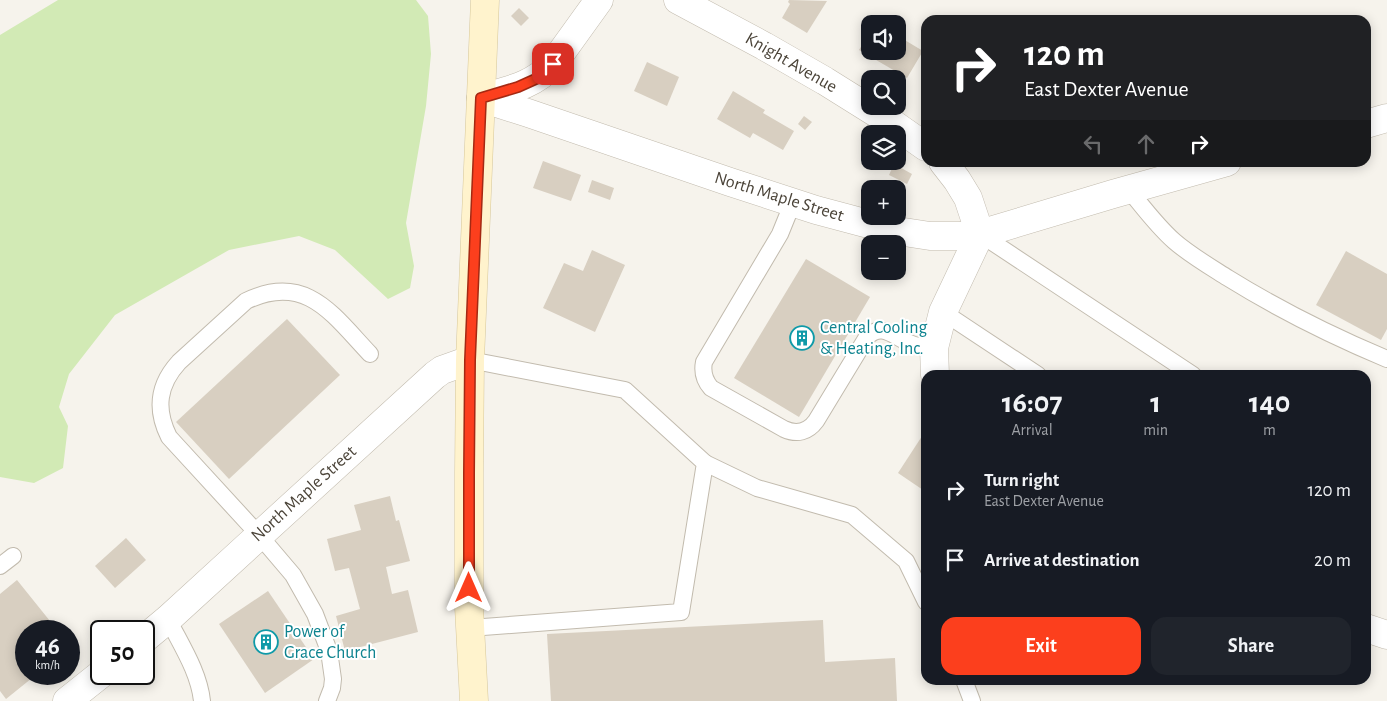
<!DOCTYPE html>
<html lang="en">
<head>
<meta charset="utf-8">
<style>
	:root { --surface:#171b24; --page:#20242c; --text:#f1f3f6; --muted:#9ea1a6; --accent:#fc3f1d }
	body { margin:0; font-family:"Alegreya Sans",sans-serif; background:var(--page); color:var(--text); height:100vh; display:flex; flex-direction:column; font-size:19px; white-space:nowrap }
	* { box-sizing:border-box; margin:0 }
	p { font-size:16px; color:var(--muted) }
	.icon { flex:none; width:28px; height:28px; fill:none; stroke:currentColor; stroke-width:2; stroke-linecap:round; stroke-linejoin:round }
	.map { position:relative; flex:1; overflow:hidden }
	.side { position:absolute; left:921px; top:370px; width:450px; height:315px; display:flex; flex-direction:column; background:var(--surface); border-radius:15px; box-shadow:0 2px 12px #0003 }
	.side>* { flex:none }
	.hud { position:absolute; left:921px; top:15px; width:450px; height:152px; border-radius:15px; box-shadow:0 2px 12px #0003; background:#202124; color:#fff; overflow:hidden }
	.fabs { position:absolute; left:861px; top:15px; display:grid; gap:10px }
	.fabs a { display:grid; place-items:center; width:45px; height:45px; border-radius:10px; background:var(--surface); box-shadow:0 2px 12px #0003; font-size:25px }
	.speed { position:absolute; left:15px; top:620px; display:flex; gap:10px; font-size:25px; font-weight:700; text-align:center }
	.speed>* { display:grid; place-content:center; width:65px; height:65px; border-radius:50%; background:var(--surface); box-shadow:0 2px 12px #0003; line-height:1 }
	.speed small { font-size:12px; font-weight:400 }
	.speed .limit { border:2px solid #111; border-radius:8px; background:#fff; color:#111 }
	.pin { position:absolute; display:grid; place-items:center; width:42px; height:42px; color:#fff; margin:-21px; border-radius:10px; box-shadow:0 2px 8px #0006 }
	.me { position:absolute; width:55px; margin:-28px; rotate:0deg; stroke-linejoin:round; filter:drop-shadow(0 0 4px #0008) }
	.turn { display:flex; align-items:center; gap:18px; height:105px; padding:0 20px; font-size:22px }
	.turn .icon { width:65px; height:65px; stroke-width:2.5 }
	.turn b { display:block; font-size:35px; line-height:42px }
	.lanes { display:flex; align-items:center; height:48px; padding:0 20px; background:#0003; justify-content:center; gap:25px; direction:ltr }
	.lanes .off { opacity:.35 }
	.eta { display:flex; justify-content:space-evenly; align-items:center; height:85px; text-align:center }
	.eta b { font-size:30px; font-weight:600; line-height:35px }
	.cta { display:flex; gap:10px; margin-top:auto; padding:10px 20px }
	.cta a { flex:1; height:58px; border-radius:15px; background:var(--accent); color:#fff; font-size:20px; font-weight:600; line-height:58px; text-align:center }
	.cta a+a { background:var(--page); color:var(--text) }
	ul { padding:0; list-style:none }
	li { display:flex; align-items:center; gap:15px; height:70px; padding:0 20px }
	li div { flex:1 }
	li b { display:block; font-size:19px }
	li em { font-style:normal }
	.map>svg:first-child { display:block }
	.green { fill:#d2eab5 }
	.building { fill:#d8cfc1 }
	.lines { fill:none; stroke-linecap:round; stroke-linejoin:round }
	.lane-casing { stroke:#c2bbae; stroke-width:18 }
	.street-casing { stroke:#c2bbae; stroke-width:29 }
	.secondary-casing { stroke:#d6c79b; stroke-width:29 }
	.lane { stroke:#fff; stroke-width:16 }
	.street { stroke:#fff; stroke-width:28 }
	.secondary { stroke:#fff3cd; stroke-width:28 }
	.route-casing { stroke:#a42913; stroke-width:12 }
	.route { stroke:#fc3f1d; stroke-width:9 }
	.labels { text-anchor:middle; dominant-baseline:central; stroke-width:4; stroke-linejoin:round; paint-order:stroke }
	.street-label { font-size:18px; fill:#4b4439; stroke:#fff }
	.culture-label { font-size:18px; fill:#0d838f; stroke:#fff; text-anchor:start }
</style>
</head>
<body>
<div class="map">
<svg width="1387" height="701" viewBox="0 0 1387 701">
	<rect width="100%" height="100%" fill="#f6f3ec"/>
	<polygon class="green" points="58,0 416,0 428,16 431,54 426,106 406,223 414,266 410,288 388,299 335,250 299,236 229,250 115,315 69,374 59,407 68,426 63,468 34,483 0,477 0,35"/>
	<g class="building">
		<polygon points="789,0 827,1 807,33 782,18 790,4 788,2"/>
		<polygon points="519,8 529,18 521,26 511,16"/>
		<polygon points="870,32 870,51 898,51 898,36 923,51 907,78 859,50"/>
		<polygon points="647,62 679,77 667,106 634,91"/>
		<polygon points="733,91 765,110 763,113 794,131 783,150 753,133 750,138 717,119"/>
		<polygon points="804,116 812,122 805,130 798,124"/>
		<polygon points="543,161 581,175 571,201 533,188"/>
		<polygon points="894,164 912,174 907,184 889,175"/>
		<polygon points="592,180 614,188 610,200 588,192"/>
		<polygon points="592,250 625,265 595,332 543,308 564,263 583,271"/>
		<polygon points="1346,251 1387,274 1387,329 1381,340 1316,305"/>
		<polygon points="806,259 870,297 799,417 734,378"/>
		<polygon points="287,319 340,375 229,479 176,422"/>
		<polygon points="926,430 926,492 898,473"/>
		<polygon points="390,496 396,521 399,520 410,561 386,567 392,594 408,590 418,632 345,651 336,616 360,609 349,568 335,571 327,539 361,530 354,505"/>
		<polygon points="126,538 146,560 115,588 95,566"/>
		<polygon points="17,580 58,631 26,631 26,674 37,674 6,699 0,691 0,594"/>
		<polygon points="268,591 314,659 265,693 219,624"/>
		<polygon points="823,620 825,662 895,658 897,701 551,701 547,634"/>
	</g>
	<g class="lines">
		<g class="lane-casing">
			<g id="lane">
				<path d="M 1129,190 C 1143,207 1157,226 1174,241 C 1190,255 1209,266 1228,278 C 1278,309 1332,336 1387,359"/>
				<path d="M 793,202 L 780,234 L 704,362 C 702,372 704,380 711,388 L 784,429 C 797,435 808,432 816,421 L 867,337 C 881,323 892,335 907,342 C 915,346 924,348 934,348"/>
				<polyline points="980,234 1193,375"/>
				<polyline points="943,312 1038,375"/>
				<polyline points="470,360 625,390 705,463 681,612 470,628"/>
				<polyline points="705,463 757,488 852,515 906,561 926,602"/>
				<polyline points="0,566 13,556"/>
				<path d="M 168,619 C 181,645 199,672 202,701"/>
				<polyline points="964,680 972,701"/>
				<path d="M 327,701 L 332,688 L 333,679 L 329,651 L 315,614 L 293,575 L 259,535 L 169,437 C 155,409 158,385 179,362 L 246,301 C 306,272 333,315 370,354"/>
			</g>
		</g>
		<g class="street-casing">
			<g id="street">
				<polyline points="678,0 764,46 825,81 889,121 926,147"/>
				<polyline points="481,98 528,113 730,182 816,210 891,230 930,236 960,236 980,234 1113,194 1227,162"/>
				<path d="M 481,98 C 509,90 533,86 553,64 L 599,0"/>
				<polyline points="1366,124 1387,118"/>
				<polyline points="935,375 934,348 943,312 980,234 968,198 957,180 943,162"/>
				<polyline points="1366,628 1387,635"/>
				<polyline points="144,639 168,619 435,375 442,370 470,360"/>
				<polyline points="67,701 101,674"/>
			</g>
		</g>
		<g class="secondary-casing">
			<polyline id="secondary" points="474,701 469,607 469,473 470,360 485,0"/>
		</g>
		<use href="#lane" class="lane"/>
		<use href="#street" class="street"/>
		<use href="#secondary" class="secondary"/>
	</g>
	<g class="lines">
		<g class="route-casing">
			<polyline id="route" points="469,588 469,473 470,360 481,98 518,87 538,78 553,64"/>
		</g>
		<use href="#route" class="route"/>
	</g>
	<defs>
		<g id="building-ring" transform="scale(1.25)"><circle r="9.5" fill="#fff" stroke="#0f9aa8" stroke-width="1.5"/><path d="M-4-6H4V6H1V3H-1V6H-4ZM-2.5-4.3h1.7v1.8h-1.7ZM.8-4.3h1.7v1.8H.8ZM-2.5-1h1.7V.8h-1.7ZM.8-1h1.7V.8H.8Z" fill="#0f9aa8"/></g>
	</defs>
	<g fill-rule="evenodd">
		<use href="#building-ring" x="802" y="338"/>
		<use href="#building-ring" x="266" y="642"/>
	</g>
	<g class="labels">
		<g class="street-label">
			<text transform="translate(791 63) rotate(30)">Knight Avenue</text>
			<text transform="translate(779 197) rotate(17)">North Maple Street</text>
			<text transform="translate(304 494) rotate(-42)">North Maple Street</text>
		</g>
		<g class="culture-label">
			<text x="820" y="328">Central Cooling<tspan x="820" dy="21">&amp; Heating, Inc.</tspan></text>
			<text x="284" y="632">Power of<tspan x="284" dy="21">Grace Church</tspan></text>
		</g>
	</g>
</svg>
<div class="fabs">
<a><svg class="icon" aria-label="sound" viewBox="0 0 24 24"><path d="M4 9h4l5-4v14l-5-4H4zM17 9q2 3 0 6"/></svg></a>
<a><svg class="icon" aria-label="search" viewBox="0 0 24 24"><circle cx="10" cy="10" r="6"/><path d="M15 15l6 6"/></svg></a>
<a><svg class="icon" aria-label="layers" viewBox="0 0 24 24"><path d="M12 4l9 5-9 5-9-5zM3 14l9 5 9-5"/></svg></a>
<a>+</a>
<a>−</a>
</div>
<div class="speed"><div>46<small>km/h</small></div><div class="limit">50</div></div>
<div class="pin" style="left:553px;top:64px;background:#d93025"><svg class="icon" aria-label="arrive" viewBox="0 0 24 24"><path d="M6 21V4h12l-3 4 3 4H6"/></svg></div>
<svg class="me" style="left:469px;top:588px" viewBox="-20 -20 40 40"><path d="M0-17L14 15 0 8-14 15z" fill="#fc3f1d" stroke="#fff" stroke-width="4"/></svg>
<div class="hud">
<div class="turn"><svg class="icon" aria-label="right" viewBox="0 0 24 24"><path d="M7 20v-9h11M14 6l5 5-5 5"/></svg><div><b>120 m</b>East Dexter Avenue</div></div>
<div class="lanes"><svg class="icon off" aria-label="left" viewBox="0 0 24 24"><path d="M17 20v-9H6M10 6l-5 5 5 5"/></svg><svg class="icon off" aria-label="ahead" viewBox="0 0 24 24"><path d="M12 20V5M6 11l6-6 6 6"/></svg><svg class="icon" aria-label="right" viewBox="0 0 24 24"><path d="M7 20v-9h11M14 6l5 5-5 5"/></svg></div>
</div>
<section class="side">
<div class="eta">
<div><b>16:07</b><p>Arrival</p></div>
<div><b>1</b><p>min</p></div>
<div><b>140</b><p>m</p></div>
</div>
<ul>
<li><svg class="icon" aria-label="right" viewBox="0 0 24 24"><path d="M7 20v-9h11M14 6l5 5-5 5"/></svg><div><b>Turn right</b><p>East Dexter Avenue</p></div><em>120 m</em></li>
<li><svg class="icon" aria-label="arrive" viewBox="0 0 24 24"><path d="M6 21V4h12l-3 4 3 4H6"/></svg><div><b>Arrive at destination</b></div><em>20 m</em></li>
</ul>
<div class="cta"><a>Exit</a><a>Share</a></div>
</section>
</div>
</body>
</html>
